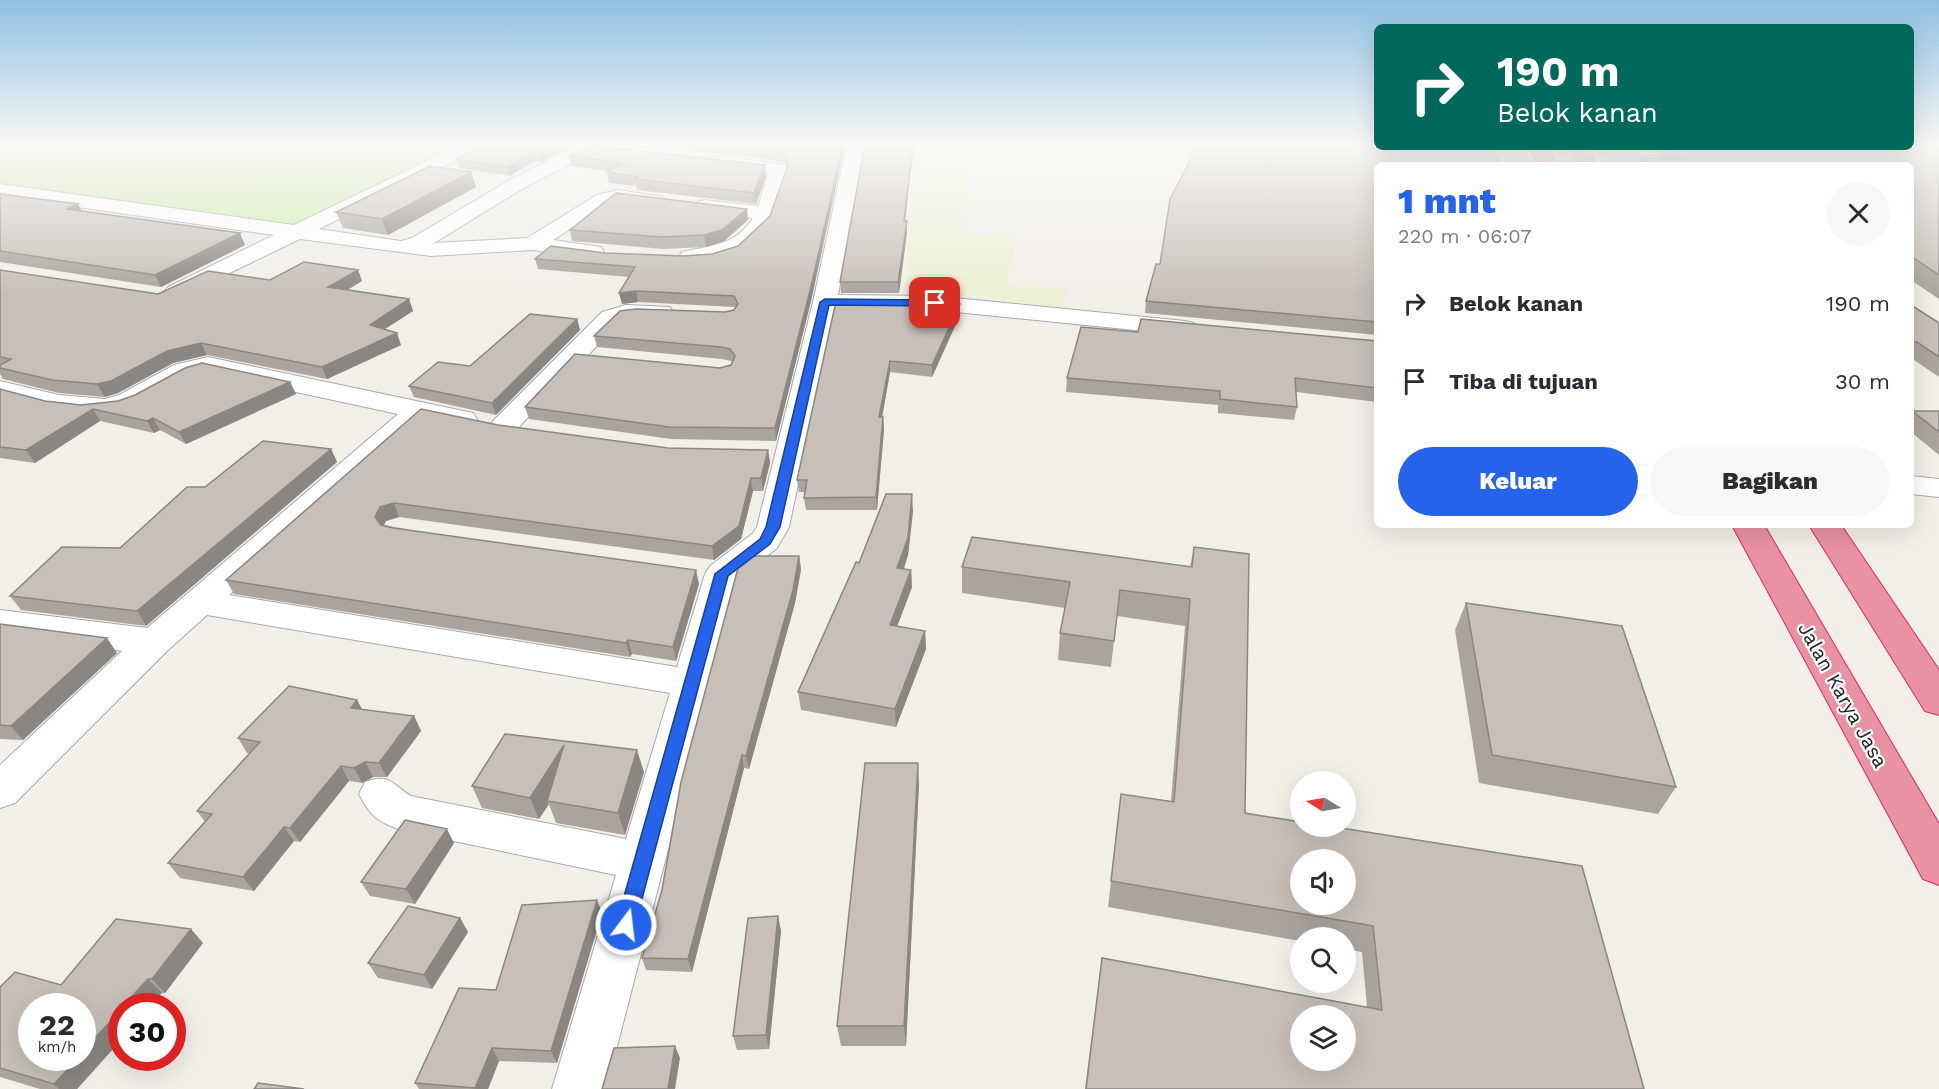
<!DOCTYPE html>
<html lang="id">
<head>
<meta charset="utf-8">
<style>
	:root { --surface:#fff; --page:#f7f7f7; --text:#2b2b33; --muted:#7c7c81; --accent:#2563eb }
	body { margin:0; font-family:"Work Sans",sans-serif; background:var(--page); color:var(--text); height:100vh; display:flex; flex-direction:column; font-size:22px; white-space:nowrap }
	* { box-sizing:border-box; margin:0 }
	p { font-size:20px; color:var(--muted) }
	.icon { flex:none; width:33px; height:33px; fill:none; stroke:currentColor; stroke-width:2; stroke-linecap:round; stroke-linejoin:round }
	.map { position:relative; flex:1; overflow:hidden }
	.panel { position:absolute; left:1374px; top:162px; width:540px; height:366px; display:flex; flex-direction:column; background:var(--surface); border-radius:9px; box-shadow:0 6px 24px #0002 }
	.panel>* { flex:none }
	.hud { position:absolute; left:1374px; top:24px; width:540px; height:126px; border-radius:9px; box-shadow:0 6px 24px #0002; background:#00695c; color:#fff; overflow:hidden }
	.needle { width:39px; rotate:281deg }
	.controls { position:absolute; left:1290px; top:771px; display:grid; gap:12px }
	.controls a { display:grid; place-items:center; width:66px; height:66px; border-radius:50%; background:var(--surface); box-shadow:0 6px 24px #0002; font-size:30px }
	.speed { position:absolute; left:18px; top:993px; display:flex; gap:12px; font-size:30px; font-weight:700; text-align:center }
	.speed>* { display:grid; place-content:center; width:78px; height:78px; border-radius:50%; background:var(--surface); box-shadow:0 6px 24px #0002; line-height:1 }
	.speed small { font-size:15px; font-weight:400 }
	.speed .limit { border:9px solid #d22; background:#fff; color:#111 }
	.pin { position:absolute; display:grid; place-items:center; width:51px; height:51px; color:#fff; margin:-26px; border-radius:12px; box-shadow:0 3px 9px #0006 }
	.me { position:absolute; width:66px; margin:-33px; rotate:15deg; stroke-linejoin:round; filter:drop-shadow(0 0 4px #0008) }
	.turn { display:flex; align-items:center; gap:21px; height:126px; padding:0 24px; font-size:27px }
	.turn .icon { width:78px; height:78px; stroke-width:2.5 }
	.turn b { display:block; font-size:42px; line-height:51px }
	.round { display:grid; place-items:center; flex:none; width:63px; height:63px; border-radius:32px; background:var(--page) }
	.headline { display:flex; align-items:center; justify-content:space-between; height:102px; padding:0 24px }
	h1 { font-size:36px; font-weight:800; line-height:45px; color:var(--accent) }
	.cta { display:flex; gap:12px; margin-top:auto; padding:12px 24px }
	.cta a { flex:1; height:69px; border-radius:36px; background:var(--accent); color:#fff; font-size:24px; font-weight:800; line-height:69px; text-align:center }
	.cta a+a { background:var(--page); color:var(--text) }
	ul { padding:0; list-style:none }
	li { display:flex; align-items:center; gap:18px; height:78px; padding:0 24px }
	li div { flex:1 }
	li b { display:block; font-size:22px }
	li em { font-style:normal }
	.map>svg:first-child { display:block }
	.farmland { fill:#eef0d5 }
	.grass { fill:#cdebb0 }
	.lines { fill:none; stroke-linecap:round; stroke-linejoin:round }
	.street-casing { stroke:#a9a9a9; stroke-width:2 }
	.highway-casing { stroke:#dc2a67; stroke-width:2 }
	.street { fill:#fff; fill-rule:evenodd }
	.highway { fill:#e892a2; fill-rule:evenodd }
	.wall { fill:#aba49e }
	.shaded-wall { fill:#8b8681 }
	.building { fill:#c7bfb8; stroke:#8b8681; stroke-width:1.5; fill-rule:evenodd }
	.route { fill:#2563eb; stroke:#184099; stroke-width:1.5 }
	.labels { text-anchor:middle; dominant-baseline:central; stroke-width:4.5; stroke-linejoin:round; paint-order:stroke }
	.street-label { font-size:20px; fill:#222; stroke:#fff }
</style>
</head>
<body>
<div class="map">
<svg width="1939" height="1089" viewBox="0 0 1939 1089">
	<rect width="100%" height="100%" fill="#f2efe9"/>
	<polygon class="farmland" points="917,144 977,144 971,154 961,235 1017,236 1006,284 1068,289 1061,307 905,288"/>
	<polygon class="grass" points="0,144 463,144 294,227 0,184"/>
	<g class="lines">
		<g class="street-casing">
			<g id="street">
				<path d="M 462,144 L 484,144 L 481,148 L 319,229 L 401,241 L 412,238 L 508,181 L 581,144 L 603,144 L 600,148 L 522,189 L 434,243 L 527,238 L 597,195 L 604,193 L 619,190 L 663,197 L 666,201 L 663,205 C 646,210 628,200 610,204 L 553,240 L 601,247 L 604,252 L 601,257 L 593,259 L 532,250 L 431,256 L 300,239 L 176,299 L 168,297 L 164,292 L 168,287 L 274,235 L 0,196 L 0,184 L 294,225 Z"/>
				<polygon points="668,144 689,144 667,160 655,160 652,156"/>
				<path d="M 847,144 L 865,144 L 838,295 L 935,296 L 1185,321 L 1194,323 L 1197,328 L 1194,333 L 1185,335 L 935,310 L 835,309 L 789,527 L 777,548 L 738,579 L 606,1089 L 552,1089 L 616,875 L 401,830 C 378,822 370,816 359,794 L 365,782 C 391,773 391,784 411,796 L 626,839 L 670,693 L 207,615 L 167,651 L 15,803 L 0,808 L 0,765 L 122,651 L 0,634 L 0,610 L 147,628 L 398,414 L 208,373 C 183,377 164,394 141,405 C 96,427 46,409 0,397 L 0,381 L 59,395 L 105,399 L 119,395 L 174,365 L 208,357 L 473,413 L 477,419 L 473,425 L 463,427 L 425,419 L 229,595 L 677,667 L 705,574 L 710,566 L 752,534 L 757,527 L 813,302 Z"/>
				<polygon points="1540,147 1709,147 1712,151 1709,155 1703,156 1549,152 1543,151"/>
				<path d="M 722,156 L 784,165 C 790,174 785,182 783,192 C 773,226 754,250 719,259 C 707,262 695,265 682,262 L 679,257 L 682,252 C 711,245 735,246 753,218 L 697,210 L 694,206 L 697,202 L 704,200 L 758,206 L 759,204 L 768,173 L 715,166 L 713,162 L 715,158 Z"/>
				<path d="M 626,305 L 670,307 L 673,312 L 670,317 C 653,321 636,317 620,322 L 513,433 L 503,436 L 493,433 L 489,427 L 493,421 L 602,312 Z"/>
				<polygon points="1911,476 1939,479 1939,497 1911,494"/>
			</g>
		</g>
		<g class="highway-casing">
			<g id="highway">
				<polygon points="1530,147 1548,147 1557,165 1539,165"/>
				<polygon points="1567,147 1585,147 1597,165 1579,165"/>
				<polygon points="1732,525 1764,525 1939,824 1939,885 1923,879"/>
				<polygon points="1809,525 1841,525 1939,670 1939,715 1925,711"/>
			</g>
		</g>
		<use href="#street" class="street"/>
		<use href="#highway" class="highway"/>
	</g>
	<g class="wall">
		<polygon points="577,144 541,162 535,161 509,176 459,168 456,159"/>
		<polygon points="626,144 845,144 811,301 776,441 671,439 529,419 525,407 720,368 731,365 732,362 731,361 722,359 597,347 594,336 725,312 734,310 735,307 638,302 622,304 629,277 538,269 535,259 605,253 683,256 712,254 738,246 770,216 787,169 785,163 768,159"/>
		<polygon points="1285,144 1377,144 1377,335 1145,313 1146,301 1160,264"/>
		<polygon points="1911,144 1939,144 1939,299 1911,280 1911,165 1637,165 1640,158 1658,159 1657,158 1661,147 1911,147"/>
		<polygon points="569,156 765,165 766,176 756,204 637,190 636,186 609,183 607,172 609,171 571,166"/>
		<polygon points="471,172 476,187 388,235 343,228 336,212"/>
		<polygon points="910,175 905,221 907,232 899,293 841,293 840,282"/>
		<polygon points="0,194 82,211 245,245 161,287 0,262 0,263"/>
		<polygon points="747,209 748,220 724,241 706,247 664,249 572,241 570,230"/>
		<polygon points="0,270 158,294 358,270 362,281 347,290 409,299 413,311 385,329 401,345 327,379 207,355 173,363 118,393 105,397 59,393 3,379 0,374"/>
		<polygon points="836,301 960,315 932,377 890,372 882,417 883,417 884,429 877,510 806,510 804,498 805,492 799,492 797,480"/>
		<polygon points="1911,305 1939,323 1939,377 1911,358"/>
		<polygon points="577,319 580,330 496,415 414,397 409,386 470,366"/>
		<polygon points="1138,332 1377,341 1377,402 1296,392 1297,407 1294,420 1218,413 1218,405 1066,392 1067,378"/>
		<polygon points="290,382 296,394 186,444 160,430 154,433 100,421 35,463 0,458 0,389 45,401 81,405"/>
		<polygon points="1912,411 1939,411 1939,455 1911,432 1911,413"/>
		<polygon points="498,425 668,448 768,450 770,463 763,491 753,491 741,539 714,560 399,517 386,521 384,525 699,584 676,661 632,654 630,657 234,594 226,580"/>
		<polygon points="331,449 337,462 146,626 21,610 10,596 120,548 205,487"/>
		<polygon points="913,511 908,555 904,569 911,570 912,587 897,626 925,631 926,649 896,727 801,710 798,692"/>
		<polygon points="1194,547 1245,813 1644,1089 1085,1089 1102,958 1367,1007 1362,952 1346,949 1346,938 1300,938 1300,941 1108,907 1121,794 1171,801 1185,626 1117,616 1111,667 1058,660 1060,633 1065,608 962,593 962,567 1190,567"/>
		<polygon points="799,556 801,569 795,603 749,769 744,768 692,972 646,970 642,958"/>
		<polygon points="1466,603 1676,787 1658,814 1479,783 1455,630"/>
		<polygon points="0,624 117,653 23,740 0,739"/>
		<polygon points="357,700 362,709 414,716 421,731 387,777 373,777 362,783 349,781 300,842 294,841 254,891 180,878 168,863 205,822 197,811 250,753 247,753 238,738"/>
		<polygon points="644,772 625,835 556,823 549,804 539,819 482,808 472,786"/>
		<polygon points="919,784 906,1046 841,1046 837,1026"/>
		<polygon points="454,843 415,904 370,896 361,882"/>
		<polygon points="597,900 602,913 557,1063 499,1061 488,1089 419,1089 415,1083 496,990"/>
		<polygon points="778,916 781,931 769,1049 737,1050 733,1036"/>
		<polygon points="460,918 468,932 432,989 378,978 368,963"/>
		<polygon points="203,943 165,993 162,993 122,1006 122,1039 77,1089 40,1089 0,1077 0,987 61,985"/>
	</g>
	<g class="shaded-wall">
		<polygon points="556,144 577,144 541,162 538,153"/>
		<polygon points="843,144 845,144 811,301 776,441 775,428"/>
		<polygon points="914,144 916,144 910,175 904,232 904,221 910,166"/>
		<polygon points="533,152 535,161 509,176 507,167"/>
		<polygon points="765,165 766,176 756,204 754,193"/>
		<polygon points="471,172 476,187 388,235 382,219"/>
		<polygon points="78,204 84,215 67,209"/>
		<polygon points="747,209 748,220 724,241 706,247 704,235"/>
		<polygon points="907,221 907,232 899,293 898,282"/>
		<polygon points="240,233 245,245 161,287 155,275"/>
		<polygon points="358,270 362,281 332,299 328,287"/>
		<polygon points="636,291 638,302 622,304 619,293"/>
		<polygon points="409,299 413,311 374,336 370,325"/>
		<polygon points="960,304 960,315 932,377 932,365"/>
		<polygon points="577,319 580,330 496,415 492,403"/>
		<polygon points="397,333 401,345 327,379 322,367"/>
		<polygon points="201,343 207,355 173,363 118,393 105,397 97,384 167,351"/>
		<polygon points="890,361 890,372 880,429 879,417"/>
		<polygon points="290,382 296,394 186,444 179,432"/>
		<polygon points="93,409 100,421 35,463 26,450"/>
		<polygon points="883,417 884,429 877,510 876,497"/>
		<polygon points="153,418 160,430 154,433 147,421"/>
		<polygon points="331,449 337,462 146,626 137,611"/>
		<polygon points="768,450 770,463 763,491 761,478"/>
		<polygon points="751,478 753,491 741,539 714,560 712,546"/>
		<polygon points="912,494 913,511 908,555 898,585 897,568"/>
		<polygon points="394,503 399,517 386,521 381,530 375,517 380,507"/>
		<polygon points="799,556 801,569 795,603 749,769 746,756"/>
		<polygon points="696,570 699,584 676,661 673,647"/>
		<polygon points="911,570 912,587 891,643 890,625"/>
		<polygon points="925,631 926,649 896,727 895,709"/>
		<polygon points="107,638 117,653 23,740 11,726"/>
		<polygon points="628,640 632,654 630,657 626,643"/>
		<polygon points="357,700 365,715 351,708"/>
		<polygon points="414,716 421,731 387,777 379,763"/>
		<polygon points="564,745 547,801 549,804 539,819 530,798"/>
		<polygon points="637,750 644,772 625,835 618,813"/>
		<polygon points="742,755 744,768 692,972 688,959"/>
		<polygon points="365,762 373,777 362,783 354,768"/>
		<polygon points="918,763 919,784 906,1046 904,1026"/>
		<polygon points="341,766 349,781 300,842 290,828"/>
		<polygon points="284,827 294,841 254,891 243,877"/>
		<polygon points="447,829 454,843 415,904 406,889"/>
		<polygon points="597,900 602,913 557,1063 551,1051"/>
		<polygon points="778,916 781,931 769,1049 766,1035"/>
		<polygon points="460,918 468,932 432,989 424,975"/>
		<polygon points="191,929 203,943 165,993 152,979"/>
		<polygon points="148,979 162,993 150,1006 123,1006"/>
		<polygon points="122,1009 122,1039 77,1089 59,1089 54,1084 78,1058 82,1058 82,1052"/>
		<polygon points="675,1046 680,1058 675,1089 668,1089"/>
		<polygon points="492,1048 499,1061 488,1089 476,1089 475,1088"/>
	</g>
	<g class="building">
		<polygon points="487,144 556,144 538,153 533,152 507,167 456,159"/>
		<polygon points="710,144 843,144 810,291 775,428 669,427 525,407 575,354 720,368 731,365 735,356 730,349 721,347 594,336 620,311 636,309 725,312 734,310 738,304 734,296 636,291 619,293 635,267 535,259 551,246 605,253 683,256 712,254 738,246 770,216 788,165 784,154 766,150"/>
		<polygon points="865,144 914,144 910,166 904,221 907,221 898,282 840,282"/>
		<polygon points="1192,144 1272,144 1287,145 1287,144 1377,144 1377,147 1490,147 1500,165 1377,165 1377,322 1146,301 1156,264 1160,264 1170,199 1189,163"/>
		<polygon points="589,145 765,165 754,193 634,179 638,177 607,172 623,163 569,156"/>
		<polygon points="1667,147 1939,148 1939,275 1911,256 1911,165 1648,165 1640,158 1682,159"/>
		<polygon points="430,166 471,172 382,219 336,212"/>
		<polygon points="616,193 747,209 722,230 704,235 661,237 570,230"/>
		<polygon points="0,194 78,204 67,209 240,233 155,275 0,251"/>
		<polygon points="304,262 358,270 328,287 409,299 370,325 397,333 322,367 201,343 167,351 111,381 97,384 52,380 0,368 0,365 11,359 0,357 0,270 158,294 208,271 270,280"/>
		<polygon points="836,301 960,304 932,365 890,361 879,417 883,417 876,497 804,498 807,480 797,480"/>
		<polygon points="1911,305 1939,323 1939,357 1917,342 1911,342"/>
		<polygon points="530,314 577,319 492,403 409,386 438,362 470,366"/>
		<polygon points="1141,319 1377,341 1377,388 1295,378 1297,407 1220,399 1220,391 1067,378 1081,327 1138,332"/>
		<polygon points="202,363 290,382 179,432 153,418 147,421 93,409 26,450 0,447 0,389 45,401 81,405 118,401 135,395 185,368"/>
		<polygon points="421,409 498,425 668,448 768,450 761,478 751,478 739,526 712,546 394,503 380,507 375,517 381,525 393,528 696,570 673,647 628,640 626,643 226,580"/>
		<polygon points="1912,411 1939,411 1939,432"/>
		<polygon points="263,441 331,449 137,611 10,596 62,547 120,548 187,487 205,487"/>
		<polygon points="886,494 912,494 908,538 897,568 911,570 890,625 925,631 895,709 798,692 856,562 859,563"/>
		<path d="M 972,537 L 1192,567 L 1194,547 L 1249,554 L 1245,813 L 1300,822 L 1300,826 L 1329,826 L 1582,866 L 1644,1089 L 1086,1089 L 1102,958 L 1382,1010 L 1373,926 L 1111,881 L 1121,794 L 1174,802 L 1190,599 L 1120,590 L 1114,641 L 1060,633 L 1070,582 L 962,567 ZM 1300,860 L 1346,860 L 1346,904 L 1300,904 ZM 1300,1016 L 1346,1016 L 1346,1060 L 1300,1060 Z"/>
		<polygon points="754,556 799,556 793,590 746,756 742,755 688,959 642,958 662,890 681,782 738,568"/>
		<polygon points="1466,603 1622,626 1676,787 1492,755"/>
		<polygon points="0,624 107,638 11,726 0,725"/>
		<polygon points="289,686 357,700 351,708 414,716 379,763 365,762 354,768 341,766 290,828 284,827 243,877 168,863 212,814 197,811 260,742 238,738"/>
		<polygon points="505,734 637,750 618,813 547,801 564,745 530,798 472,786"/>
		<polygon points="865,763 918,763 904,1026 837,1026"/>
		<polygon points="405,820 447,829 406,889 361,882"/>
		<polygon points="597,900 551,1051 492,1048 475,1088 415,1083 459,988 496,990 522,905"/>
		<polygon points="408,906 460,918 424,975 368,963"/>
		<polygon points="778,916 766,1035 733,1036 748,918"/>
		<polygon points="116,919 191,929 152,979 148,979 123,1006 122,1006 122,1009 82,1052 82,1006 32,1006 32,1058 78,1058 54,1084 0,1068 0,987 15,972 61,985"/>
		<polygon points="675,1046 668,1089 602,1089 614,1048"/>
		<polygon points="258,1083 304,1089 254,1089"/>
	</g>
	<linearGradient id="sky" x2="0" y2="1"><stop stop-color="#8fc0e4"/><stop offset="0.49" stop-color="#f9f8f5"/><stop offset="1" stop-color="#f9f8f5" stop-opacity="0"/></linearGradient>
	<rect width="1939" height="296" fill="url(#sky)"/>
	<polygon class="route" points="825,299 935,300 940,303 935,306 829,305 780,527 770,544 728,576 635,925 633,931 626,934 619,931 616,925 715,574 760,539 766,527 820,302"/>
	<g class="labels">
		<g class="street-label">
			<text transform="translate(1843 695) rotate(61)">Jalan Karya Jasa</text>
		</g>
	</g>
</svg>
<div class="controls">
<a><svg class="needle" viewBox="-14 -14 28 28"><path d="M0-13l5 13h-10z" fill="#e53935"/><path d="M0 13l5-13h-10z" fill="#7c7c81"/></svg></a>
<a><svg class="icon" aria-label="sound" viewBox="0 0 24 24"><path d="M4 9h4l5-4v14l-5-4H4zM17 9q2 3 0 6"/></svg></a>
<a><svg class="icon" aria-label="search" viewBox="0 0 24 24"><circle cx="10" cy="10" r="6"/><path d="M15 15l6 6"/></svg></a>
<a><svg class="icon" aria-label="layers" viewBox="0 0 24 24"><path d="M12 4l9 5-9 5-9-5zM3 14l9 5 9-5"/></svg></a>
</div>
<div class="speed"><div>22<small>km/h</small></div><div class="limit">30</div></div>
<div class="pin" style="left:935px;top:303px;background:#d93025"><svg class="icon" aria-label="arrive" viewBox="0 0 24 24"><path d="M6 21V4h12l-3 4 3 4H6"/></svg></div>
<svg class="me" style="left:626px;top:925px" viewBox="-20 -20 40 40"><circle r="17" fill="#2563eb" stroke="#fff" stroke-width="3"/><path d="M0-11L8 9 0 5-8 9z" fill="#fff"/></svg>
<div class="hud">
<div class="turn"><svg class="icon" aria-label="right" viewBox="0 0 24 24"><path d="M7 20v-9h11M14 6l5 5-5 5"/></svg><div><b>190 m</b>Belok kanan</div></div>
</div>
<section class="panel">
<div class="headline"><div><h1>1 mnt</h1><p>220 m · 06:07</p></div><a class="round"><svg class="icon" aria-label="close" viewBox="0 0 24 24"><path d="M6 6l12 12M18 6L6 18"/></svg></a></div>
<ul>
<li><svg class="icon" aria-label="right" viewBox="0 0 24 24"><path d="M7 20v-9h11M14 6l5 5-5 5"/></svg><div><b>Belok kanan</b></div><em>190 m</em></li>
<li><svg class="icon" aria-label="arrive" viewBox="0 0 24 24"><path d="M6 21V4h12l-3 4 3 4H6"/></svg><div><b>Tiba di tujuan</b></div><em>30 m</em></li>
</ul>
<div class="cta"><a>Keluar</a><a>Bagikan</a></div>
</section>
</div>
</body>
</html>
